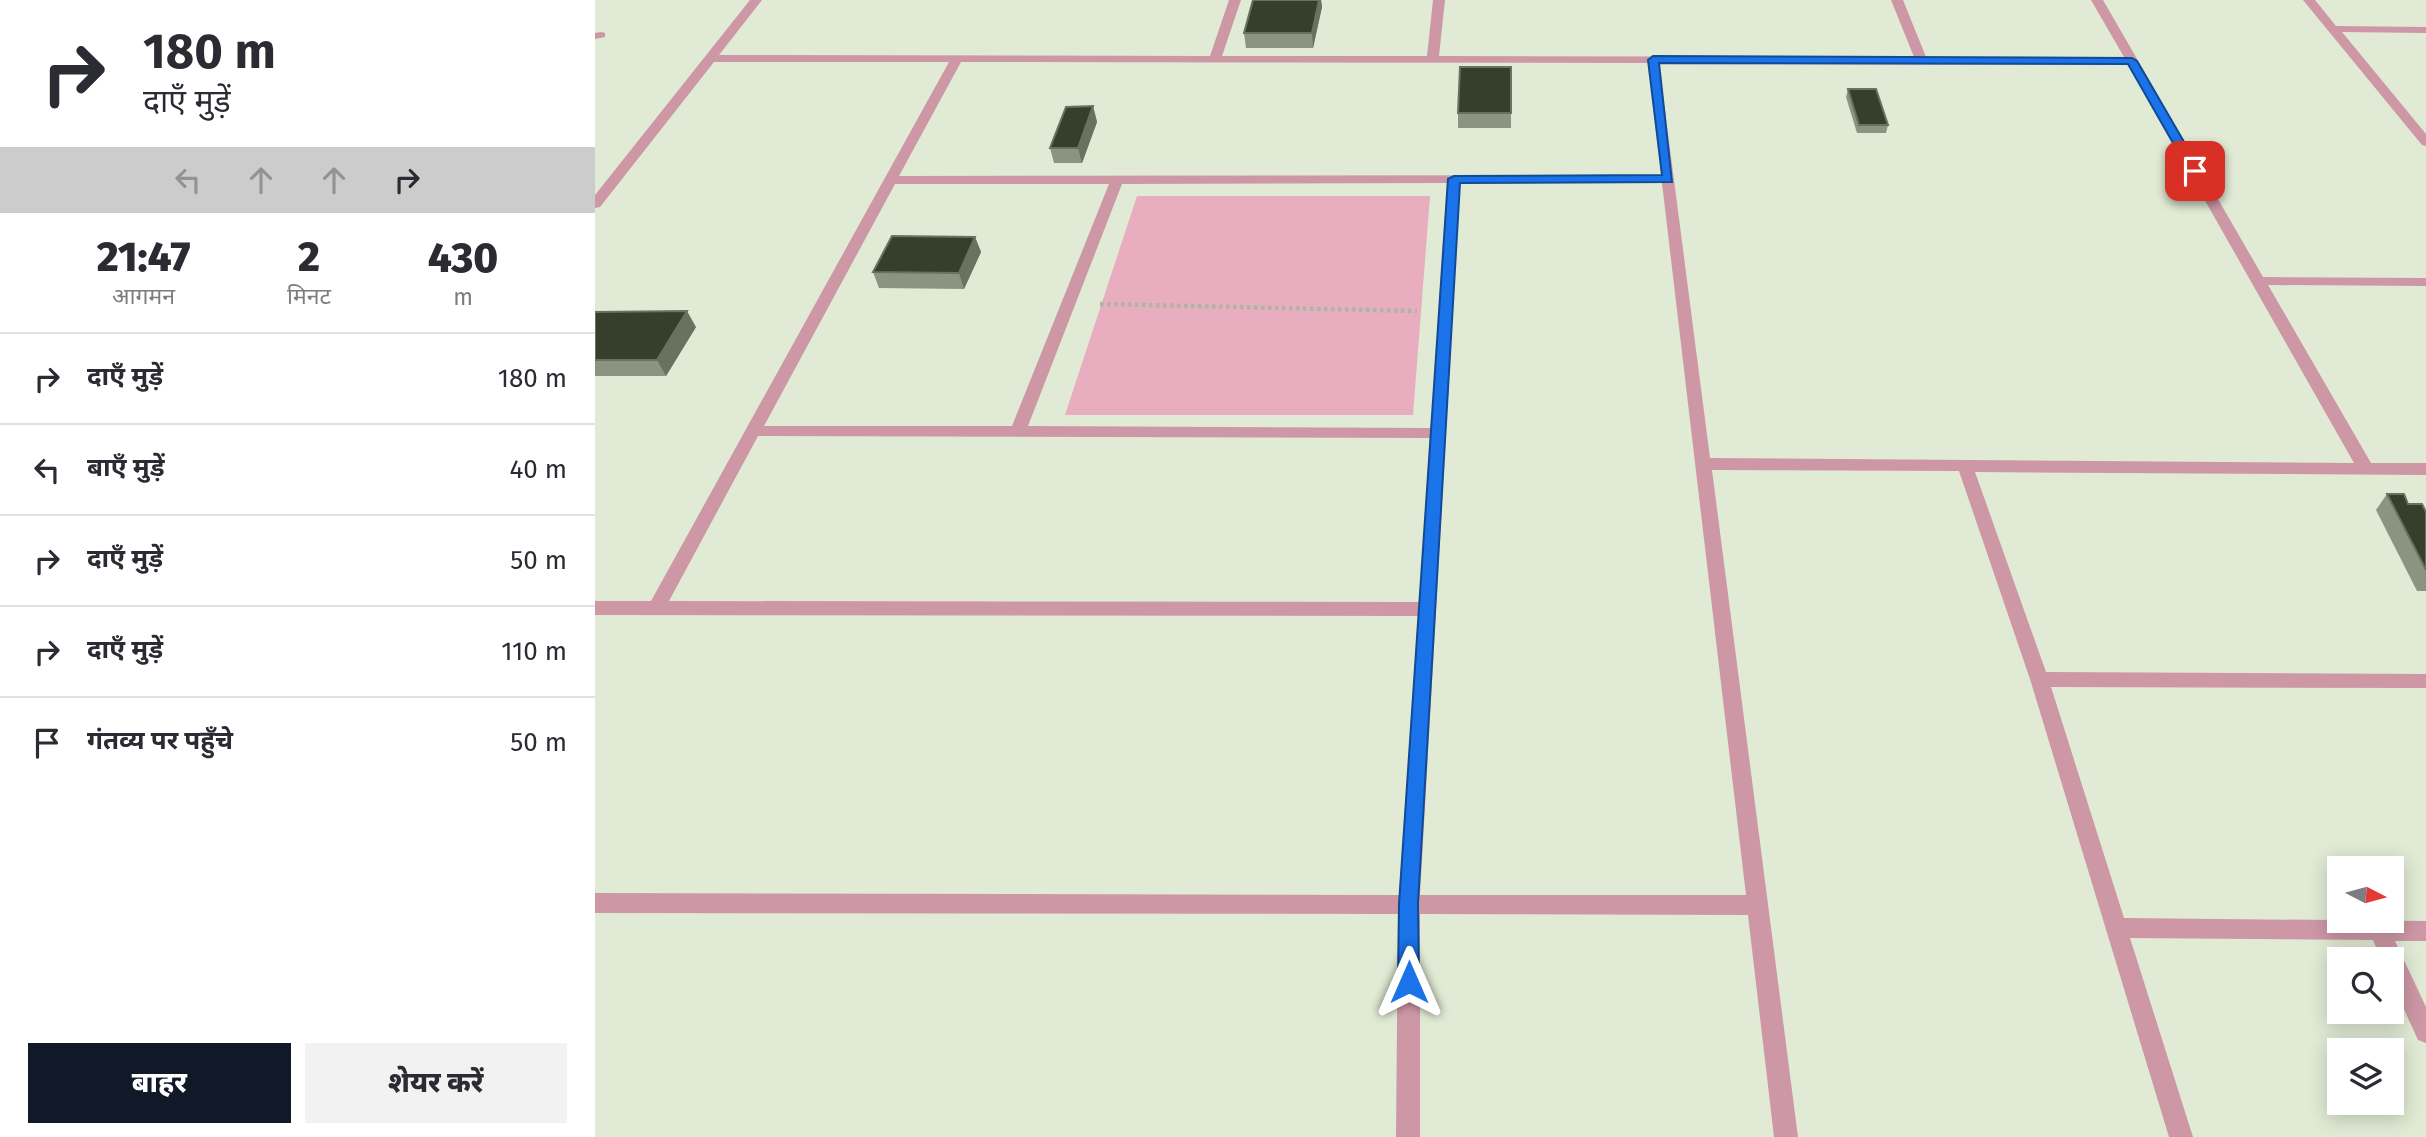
<!DOCTYPE html>
<html lang="hi">
<head>
<meta charset="utf-8">
<style>
	:root { --surface:#fff; --page:#f2f2f3; --text:#2b2b33; --muted:#7c7c81; --line:#e1e1e2; --accent:#111827 }
	body { margin:0; font-family:"Fira Sans","Noto Sans Devanagari",sans-serif; background:var(--page); color:var(--text); height:100vh; display:flex; flex-direction:column; font-size:26px; white-space:nowrap }
	* { box-sizing:border-box; margin:0 }
	p { font-size:23px; color:var(--muted) }
	.icon { flex:none; width:38px; height:38px; fill:none; stroke:currentColor; stroke-width:2; stroke-linecap:round; stroke-linejoin:round }
	.map { position:relative; flex:1; overflow:hidden }
	.panel { display:flex; flex-direction:column; background:var(--surface); width:595px }
	.panel>* { flex:none }
	.hud { background:#fff; color:var(--text); overflow:hidden }
	.needle { width:46px; rotate:96deg }
	.buttons { position:absolute; left:1732px; top:856px; display:grid; gap:14px }
	.buttons a { display:grid; place-items:center; width:77px; height:77px; border-radius:0px; background:var(--surface); box-shadow:0 4px 18px #0003; font-size:35px }
	.pin { position:absolute; display:grid; place-items:center; width:60px; height:60px; color:#fff; margin:-30px; border-radius:14px; box-shadow:0 4px 10px #0006 }
	.me { position:absolute; width:77px; margin:-38px; rotate:0deg; stroke-linejoin:round; filter:drop-shadow(0 0 5px #0008) }
	.turn { display:flex; align-items:center; gap:24px; height:147px; padding:0 28px; font-size:32px }
	.turn .icon { width:91px; height:91px; stroke-width:2.5 }
	.turn b { display:block; font-size:49px; line-height:60px }
	.lanes { display:flex; align-items:center; height:66px; padding:0 28px; background:#0003; justify-content:center; gap:35px; direction:ltr }
	.lanes .off { opacity:.35 }
	.eta { display:flex; justify-content:space-evenly; align-items:center; height:119px; text-align:center }
	.eta b { font-size:42px; font-weight:800; line-height:49px }
	.button { display:flex; gap:14px; margin-top:auto; padding:14px 28px }
	.button a { flex:1; height:80px; border-radius:0px; background:var(--accent); color:#fff; font-size:28px; font-weight:800; line-height:80px; text-align:center }
	.button a+a { background:var(--page); color:var(--text) }
	ul { padding:0; list-style:none }
	li { display:flex; align-items:center; gap:21px; height:91px; padding:0 28px; border-top:2px solid var(--line) }
	li div { flex:1 }
	li b { display:block; font-size:26px }
	li em { font-style:normal }
	main { display:flex; flex:1; min-height:0 }
	.map>svg:first-child { display:block }
	.green { fill:#e8adbe }
	.lines { fill:none; stroke-linecap:round; stroke-linejoin:round }
	.path { stroke:#adb5a3; stroke-width:4.5; stroke-dasharray:3.5 3.5; stroke-linecap:butt }
	.service { fill:#cd97a6; fill-rule:evenodd }
	.minor { fill:#cd97a6; fill-rule:evenodd }
	.wall { fill:#8b9480 }
	.shaded-wall { fill:#69725e }
	.building { fill:#363e2c; stroke:#69725e; stroke-width:2 }
	.route { fill:#1a73e8; stroke:#114b97; stroke-width:2 }
</style>
</head>
<body>
<main>
<section class="panel">
<div class="hud">
<div class="turn"><svg class="icon" aria-label="right" viewBox="0 0 24 24"><path d="M7 20v-9h11M14 6l5 5-5 5"/></svg><div><b>180 m</b>दाएँ मुड़ें</div></div>
<div class="lanes"><svg class="icon off" aria-label="left" viewBox="0 0 24 24"><path d="M17 20v-9H6M10 6l-5 5 5 5"/></svg><svg class="icon off" aria-label="ahead" viewBox="0 0 24 24"><path d="M12 20V5M6 11l6-6 6 6"/></svg><svg class="icon off" aria-label="ahead" viewBox="0 0 24 24"><path d="M12 20V5M6 11l6-6 6 6"/></svg><svg class="icon" aria-label="right" viewBox="0 0 24 24"><path d="M7 20v-9h11M14 6l5 5-5 5"/></svg></div>
</div>
<div class="eta">
<div><b>21:47</b><p>आगमन</p></div>
<div><b>2</b><p>मिनट</p></div>
<div><b>430</b><p>m</p></div>
</div>
<ul>
<li><svg class="icon" aria-label="right" viewBox="0 0 24 24"><path d="M7 20v-9h11M14 6l5 5-5 5"/></svg><div><b>दाएँ मुड़ें</b></div><em>180 m</em></li>
<li><svg class="icon" aria-label="left" viewBox="0 0 24 24"><path d="M17 20v-9H6M10 6l-5 5 5 5"/></svg><div><b>बाएँ मुड़ें</b></div><em>40 m</em></li>
<li><svg class="icon" aria-label="right" viewBox="0 0 24 24"><path d="M7 20v-9h11M14 6l5 5-5 5"/></svg><div><b>दाएँ मुड़ें</b></div><em>50 m</em></li>
<li><svg class="icon" aria-label="right" viewBox="0 0 24 24"><path d="M7 20v-9h11M14 6l5 5-5 5"/></svg><div><b>दाएँ मुड़ें</b></div><em>110 m</em></li>
<li><svg class="icon" aria-label="arrive" viewBox="0 0 24 24"><path d="M6 21V4h12l-3 4 3 4H6"/></svg><div><b>गंतव्य पर पहुँचे</b></div><em>50 m</em></li>
</ul>
<div class="button"><a>बाहर</a><a>शेयर करें</a></div>
</section>
<div class="map">
<svg width="1831" height="1137" viewBox="0 0 1831 1137">
	<rect width="100%" height="100%" fill="#e0ead4"/>
	<polygon class="green" points="542,196 835,196 818,415 470,415"/>
	<g class="lines">
		<polyline class="path" points="505,304 822,311"/>
		<polygon class="service" points="6,32 10,33 10,37 0,39 0,33"/>
		<g class="minor">
			<path d="M 155,0 L 167,0 L 124,55 L 615,56 L 634,0 L 646,0 L 627,56 L 832,56 L 838,0 L 850,0 L 844,56 L 1319,57 L 1296,0 L 1308,0 L 1331,57 L 1529,57 L 1496,0 L 1508,0 L 1668,277 L 1831,278 L 1831,286 L 1673,285 L 1776,463 L 1831,463 L 1831,475 L 1380,472 L 1451,672 L 1831,674 L 1831,688 L 1456,687 L 1529,918 L 1831,921 L 1831,941 L 1800,941 L 1831,1007 L 1831,1043 L 1823,1040 L 1797,983 L 1797,959 L 1786,959 L 1778,940 L 1535,938 L 1598,1137 L 1574,1137 L 1435,679 L 1364,471 L 1117,470 L 1203,1137 L 1179,1137 L 1153,915 L 825,914 L 825,1137 L 801,1137 L 803,914 L 0,913 L 0,893 L 804,895 L 823,616 L 0,615 L 0,601 L 56,601 L 354,62 L 119,62 L 5,207 L 0,208 L 0,195 ZM 366,62 L 1053,63 L 1066,175 L 304,176 ZM 1064,64 L 1533,65 L 1759,463 L 1115,458 ZM 852,183 L 836,428 L 433,426 L 527,184 ZM 865,183 L 1067,183 L 1151,895 L 825,895 ZM 300,184 L 514,184 L 417,426 L 169,426 ZM 163,436 L 835,438 L 824,602 L 74,601 Z"/>
			<polygon points="1708,0 1720,0 1741,26 1831,27 1831,33 1747,32 1831,134 1831,146 1827,145"/>
		</g>
	</g>
	<g class="wall">
		<polygon points="658,0 726,0 727,7 718,48 651,48 649,33"/>
		<polygon points="916,67 916,128 863,128 863,113"/>
		<polygon points="1253,89 1293,125 1291,133 1262,133 1251,97"/>
		<polygon points="498,106 502,122 487,163 459,163 455,148"/>
		<polygon points="380,237 386,252 369,289 284,288 278,272"/>
		<polygon points="0,312 101,327 71,376 0,376"/>
		<polygon points="1792,494 1831,512 1831,591 1822,591 1781,510"/>
	</g>
	<g class="shaded-wall">
		<polygon points="724,0 726,0 727,7 718,48 717,33"/>
		<polygon points="498,106 502,122 487,163 483,148"/>
		<polygon points="380,237 386,252 369,289 364,273"/>
		<polygon points="92,311 101,327 71,376 62,360"/>
	</g>
	<g class="building">
		<polygon points="658,0 724,0 717,33 649,33"/>
		<polygon points="865,67 916,67 916,113 863,113"/>
		<polygon points="1253,89 1281,89 1293,125 1264,125"/>
		<polygon points="498,106 483,148 455,148 471,107"/>
		<polygon points="297,236 380,237 364,273 278,272"/>
		<polygon points="92,311 62,360 0,360 0,312"/>
		<polygon points="1792,494 1809,494 1813,504 1827,504 1831,512 1831,570"/>
	</g>
	<polygon class="route" points="1058,56 1537,58 1542,61 1606,171 1600,174 1594,171 1533,64 1064,63 1077,182 865,183 823,904 824,982 821,988 814,991 806,988 803,982 804,904 853,179 859,176 1067,175 1053,60"/>
</svg>
<div class="buttons">
<a><svg class="needle" viewBox="-14 -14 28 28"><path d="M0-13l5 13h-10z" fill="#e53935"/><path d="M0 13l5-13h-10z" fill="#7c7c81"/></svg></a>
<a><svg class="icon" aria-label="search" viewBox="0 0 24 24"><circle cx="10" cy="10" r="6"/><path d="M15 15l6 6"/></svg></a>
<a><svg class="icon" aria-label="layers" viewBox="0 0 24 24"><path d="M12 4l9 5-9 5-9-5zM3 14l9 5 9-5"/></svg></a>
</div>
<div class="pin" style="left:1600px;top:171px;background:#d93025"><svg class="icon" aria-label="arrive" viewBox="0 0 24 24"><path d="M6 21V4h12l-3 4 3 4H6"/></svg></div>
<svg class="me" style="left:814px;top:982px" viewBox="-20 -20 40 40"><path d="M0-17L14 15 0 8-14 15z" fill="#1a73e8" stroke="#fff" stroke-width="4"/></svg>
</div>
</main>
</body>
</html>
